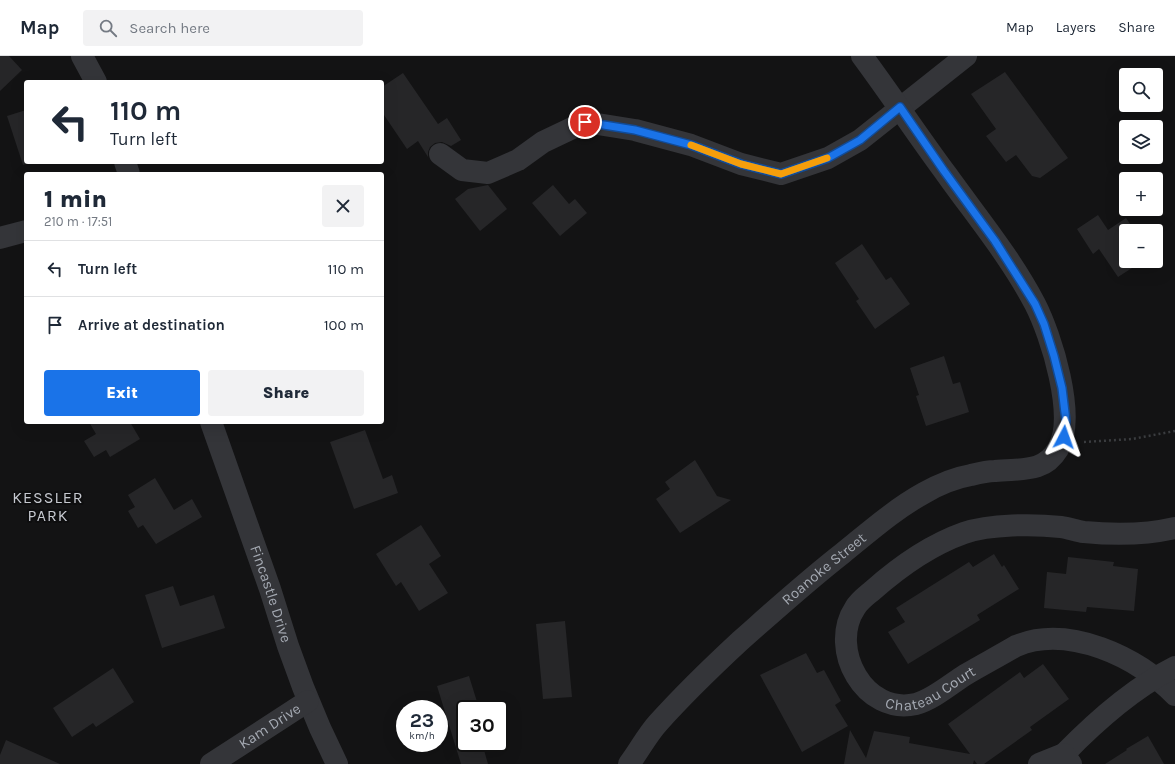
<!DOCTYPE html>
<html lang="en">
<head>
<meta charset="utf-8">
<style>
	:root { --surface:#fff; --page:#f2f2f3; --text:#1f2937; --muted:#747a83; --line:#e0e1e3; --accent:#1a73e8 }
	body { margin:0; font-family:Karla,sans-serif; background:var(--page); color:var(--text); height:100vh; display:flex; flex-direction:column; font-size:15px; white-space:nowrap }
	* { box-sizing:border-box; margin:0 }
	p { font-size:13px; color:var(--muted) }
	.icon { flex:none; width:22px; height:22px; fill:none; stroke:currentColor; stroke-width:2; stroke-linecap:round; stroke-linejoin:round }
	.map { position:relative; flex:1; overflow:hidden }
	.panel { position:absolute; left:24px; top:116px; width:360px; height:252px; display:flex; flex-direction:column; background:var(--surface); border-radius:4px; box-shadow:0 4px 16px #0002 }
	.panel>* { flex:none }
	.guide { position:absolute; left:24px; top:24px; width:360px; height:84px; border-radius:4px; box-shadow:0 4px 16px #0002; background:#fff; color:var(--text); overflow:hidden }
	.buttons { position:absolute; left:1119px; top:12px; display:grid; gap:8px }
	.buttons a { display:grid; place-items:center; width:44px; height:44px; border-radius:4px; background:var(--surface); box-shadow:0 4px 16px #0002; font-size:20px }
	.speed { position:absolute; left:396px; top:644px; display:flex; gap:8px; font-size:20px; font-weight:700; text-align:center }
	.speed>* { display:grid; place-content:center; width:52px; height:52px; border-radius:50%; background:var(--surface); box-shadow:0 4px 16px #0002; line-height:1 }
	.speed small { font-size:10px; font-weight:400 }
	.speed .limit { border:2px solid #111; border-radius:6px; background:#fff; color:#111 }
	.pin { position:absolute; display:grid; place-items:center; width:34px; height:34px; color:#fff; margin:-17px; border:2px solid #fff; border-radius:50%; box-shadow:0 1px 4px #0007 }
	.me { position:absolute; width:44px; margin:-22px; rotate:4deg; stroke-linejoin:round; filter:drop-shadow(0 0 3px #0008) }
	.turn { display:flex; align-items:center; gap:14px; height:84px; padding:0 20px; font-size:18px }
	.turn .icon { width:52px; height:52px; stroke-width:2.5 }
	.turn b { display:block; font-size:28px; line-height:34px }
	.round { display:grid; place-items:center; flex:none; width:42px; height:42px; border-radius:4px; background:var(--page) }
	.overview { display:flex; align-items:center; justify-content:space-between; height:68px; padding:0 20px }
	h1 { font-size:24px; font-weight:800; line-height:30px }
	.cta { display:flex; gap:8px; margin-top:auto; padding:8px 20px }
	.cta a { flex:1; height:46px; border-radius:4px; background:var(--accent); color:#fff; font-size:16px; font-weight:800; line-height:46px; text-align:center }
	.cta a+a { background:var(--page); color:var(--text) }
	ul { padding:0; list-style:none }
	li { display:flex; align-items:center; gap:12px; height:56px; padding:0 20px; border-top:1px solid var(--line) }
	li div { flex:1 }
	li b { display:block; font-size:15px }
	li em { font-style:normal }
	header { display:flex; align-items:center; gap:24px; box-sizing:border-box; height:56px; padding:0 20px; background:var(--surface); border-bottom:1px solid var(--line) }
	header strong { font-size:19px }
	nav { display:flex; gap:22px; margin-inline-start:auto; font-size:14px }
	.search { width:280px; height:36px; background:var(--page); display:flex; align-items:center; gap:10px; box-sizing:border-box; padding:0 14px; border-radius:4px; color:var(--muted); font-size:15px }
	.map>svg:first-child { display:block }
	.building { fill:#262628 }
	.lines { fill:none; stroke-linecap:round; stroke-linejoin:round }
	.path { stroke:#3a3c3f; stroke-width:2.5; stroke-dasharray:2 3; stroke-linecap:butt }
	.minor { stroke:#343539; stroke-width:22 }
	.route-casing { stroke:#114b97; stroke-width:10 }
	.route { stroke:#1a73e8; stroke-width:7 }
	.slow { stroke:#f59e0b; stroke-width:7 }
	.labels { text-anchor:middle; dominant-baseline:central; stroke-width:4; stroke-linejoin:round; paint-order:stroke }
	.street-label { font-size:15px; fill:#a5aab3; stroke:#0e0e0f }
	.neighbourhood-label { font-size:16px; letter-spacing:1px; fill:#c6c9d0; stroke:#0e0e0f }
</style>
</head>
<body>
<header>
<strong>Map</strong>
<div class="search"><svg class="icon" aria-label="search" viewBox="0 0 24 24"><circle cx="10" cy="10" r="6"/><path d="M15 15l6 6"/></svg>Search here</div>
<nav><a>Map</a><a>Layers</a><a>Share</a></nav>
</header>
<div class="map">
<svg width="1175" height="708" viewBox="0 0 1175 708">
	<rect width="100%" height="100%" fill="#131314"/>
	<g class="building">
		<polygon points="0,0 9,0 22,14 0,35"/>
		<polygon points="1005,16 1068,102 1040,122 1032,120 1016,99 1006,106 986,80 996,73 971,38"/>
		<polygon points="403,17 438,68 447,62 461,84 451,90 442,86 435,87 430,91 428,96 428,101 418,85 407,93 382,56 382,31"/>
		<polygon points="26,54 26,108 23,109 7,60"/>
		<polygon points="488,129 507,153 480,175 455,143 468,133"/>
		<polygon points="553,129 569,148 575,143 587,157 560,180 532,147"/>
		<polygon points="1098,159 1108,174 1126,162 1135,175 1126,175 1126,205 1135,205 1130,208 1132,212 1118,221 1099,193 1093,198 1077,173"/>
		<polygon points="862,188 886,224 891,221 910,248 875,273 856,245 859,243 835,207"/>
		<polygon points="944,300 953,328 960,326 969,356 926,370 916,340 919,339 910,312"/>
		<polygon points="89,366 130,366 140,383 110,401 106,394 94,401 84,385 96,378"/>
		<polygon points="365,374 383,423 392,419 398,437 354,453 330,386"/>
		<polygon points="695,404 717,440 731,444 680,477 656,443 670,433 665,426"/>
		<polygon points="155,422 174,454 192,443 202,461 156,488 143,469 138,472 128,455 135,451 128,439"/>
		<polygon points="421,469 441,500 429,508 448,537 419,555 401,526 396,530 376,498"/>
		<polygon points="994,498 1002,511 1004,509 1019,533 977,559 980,564 908,608 888,576 905,566 896,552 969,506 973,511"/>
		<polygon points="1068,501 1114,506 1113,510 1138,513 1134,555 1087,551 1086,556 1044,552 1047,516 1066,518"/>
		<polygon points="173,530 180,550 214,539 225,572 162,592 145,539"/>
		<polygon points="565,565 572,641 543,643 536,568"/>
		<polygon points="806,597 817,617 824,614 841,645 835,649 848,670 802,696 760,619"/>
		<polygon points="1043,608 1069,643 1030,671 1032,674 984,708 977,708 974,704 973,708 844,708 850,674 866,702 874,675 910,681 909,687 970,698 948,668 1020,616 1024,622"/>
		<polygon points="113,612 134,646 96,671 93,667 72,681 53,652"/>
		<polygon points="469,620 478,649 465,653 465,687 482,687 488,708 461,708 437,630"/>
		<polygon points="1148,680 1164,708 1105,708 1127,694 1126,693"/>
		<polygon points="6,684 60,708 0,708 0,699"/>
	</g>
	<g class="lines">
		<polyline class="path" points="1084,386 1132,383 1175,375"/>
		<g class="minor">
			<polyline points="82,0 96,26"/>
			<polyline points="440,98 462,114 488,117 518,104 543,86 585,66 635,74 691,89 741,108 781,118 828,102 860,84 966,0"/>
			<polyline points="125,106 129,118"/>
			<polyline points="0,182 26,175"/>
			<path id="s1" d="M 211,366 L 270,533 L 288,590 L 303,631 L 320,672 L 337,708"/>
			<path id="s2" d="M 1175,472 C 1145,479 1115,479 1084,476 C 1076,475 1069,472 1061,471 C 1034,468 990,468 964,477 C 930,489 899,511 872,535 C 866,540 859,545 855,552 C 828,593 865,660 916,648 C 932,644 951,628 965,619 C 982,609 999,600 1016,590 C 1068,568 1138,601 1175,639"/>
			<path d="M 1064,698 C 1097,664 1133,632 1175,611"/>
			<path id="s3" d="M 211,708 L 308,645"/>
			<path id="s4" d="M 629,708 C 639,695 647,679 658,667 C 684,638 712,611 740,585 C 774,555 807,525 843,497 C 869,476 895,453 924,437 C 938,429 954,422 971,419 C 979,417 987,415 995,415 C 1020,412 1043,418 1058,393 C 1077,361 1051,279 1035,248 C 1011,202 977,161 947,119 C 918,80 891,39 862,0"/>
			<polyline points="1039,708 1064,698 1071,708"/>
		</g>
	</g>
	<g class="lines">
		<g class="route-casing">
			<polyline id="route" points="585,66 635,74 691,89 741,108 781,118 828,102 860,84 900,51 944,115 995,185 1035,248 1044,268 1054,300 1062,332 1066,365 1064,381"/>
		</g>
		<use href="#route" class="route"/>
		<polyline class="slow" points="691,89 741,108 781,118 827,102"/>
	</g>
	<g class="labels">
		<g class="street-label">
			<text stroke="none"><textPath href="#s4" startOffset="277">Roanoke Street</textPath></text>
			<text stroke="none"><textPath href="#s1" startOffset="182">Fincastle Drive</textPath></text>
			<text stroke="none"><textPath href="#s2" startOffset="507">Chateau Court</textPath></text>
			<text stroke="none"><textPath href="#s3" startOffset="70">Kam Drive</textPath></text>
		</g>
		<g class="neighbourhood-label">
			<text x="48" y="441">KESSLER<tspan x="48" dy="18">PARK</tspan></text>
		</g>
	</g>
</svg>
<div class="buttons">
<a><svg class="icon" aria-label="search" viewBox="0 0 24 24"><circle cx="10" cy="10" r="6"/><path d="M15 15l6 6"/></svg></a>
<a><svg class="icon" aria-label="layers" viewBox="0 0 24 24"><path d="M12 4l9 5-9 5-9-5zM3 14l9 5 9-5"/></svg></a>
<a>+</a>
<a>−</a>
</div>
<div class="speed"><div>23<small>km/h</small></div><div class="limit">30</div></div>
<div class="pin" style="left:585px;top:66px;background:#d93025"><svg class="icon" aria-label="arrive" viewBox="0 0 24 24"><path d="M6 21V4h12l-3 4 3 4H6"/></svg></div>
<svg class="me" style="left:1064px;top:381px" viewBox="-20 -20 40 40"><path d="M0-17L14 15 0 8-14 15z" fill="#1a73e8" stroke="#fff" stroke-width="4"/></svg>
<div class="guide">
<div class="turn"><svg class="icon" aria-label="left" viewBox="0 0 24 24"><path d="M17 20v-9H6M10 6l-5 5 5 5"/></svg><div><b>110 m</b>Turn left</div></div>
</div>
<section class="panel">
<div class="overview"><div><h1>1 min</h1><p>210 m · 17:51</p></div><a class="round"><svg class="icon" aria-label="close" viewBox="0 0 24 24"><path d="M6 6l12 12M18 6L6 18"/></svg></a></div>
<ul>
<li><svg class="icon" aria-label="left" viewBox="0 0 24 24"><path d="M17 20v-9H6M10 6l-5 5 5 5"/></svg><div><b>Turn left</b></div><em>110 m</em></li>
<li><svg class="icon" aria-label="arrive" viewBox="0 0 24 24"><path d="M6 21V4h12l-3 4 3 4H6"/></svg><div><b>Arrive at destination</b></div><em>100 m</em></li>
</ul>
<div class="cta"><a>Exit</a><a>Share</a></div>
</section>
</div>
</body>
</html>
